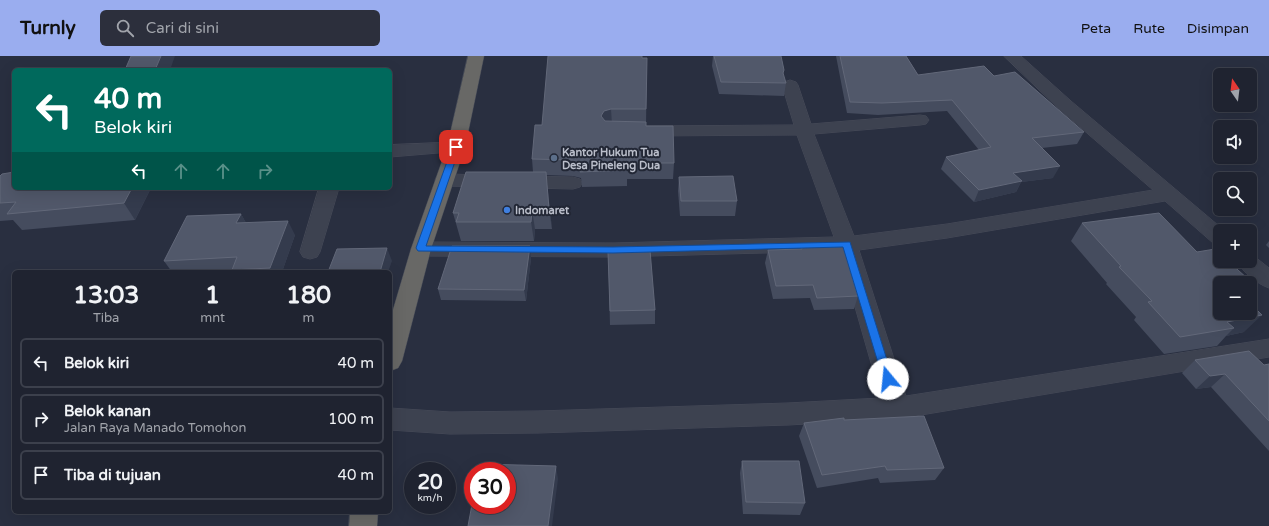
<!DOCTYPE html>
<html lang="id">
<head>
<meta charset="utf-8">
<style>
	:root { --surface:#1f2330; --page:#2c2f3c; --text:#f1f3f6; --muted:#a1a4ab; --line:#3c404c; --accent:#9aadef }
	body { margin:0; font-family:"Varela Round",sans-serif; background:var(--page); color:var(--text); height:100vh; display:flex; flex-direction:column; font-size:15px; white-space:nowrap }
	* { box-sizing:border-box; margin:0 }
	p { font-size:13px; color:var(--muted) }
	.icon { flex:none; width:22px; height:22px; fill:none; stroke:currentColor; stroke-width:2; stroke-linecap:round; stroke-linejoin:round }
	.map { position:relative; flex:1; overflow:hidden }
	.sheet { position:absolute; left:12px; top:214px; width:380px; height:244px; display:flex; flex-direction:column; background:var(--surface); border-radius:6px; box-shadow:0 4px 16px #0002,0 0 0 1px var(--line) }
	.sheet>* { flex:none }
	.guide { position:absolute; left:12px; top:12px; width:380px; height:122px; border-radius:6px; box-shadow:0 4px 16px #0002,0 0 0 1px var(--line); background:#00695c; color:#fff; overflow:hidden }
	.needle { width:26px; rotate:346deg }
	.fabs { position:absolute; left:1213px; top:12px; display:grid; gap:8px }
	.fabs a { display:grid; place-items:center; width:44px; height:44px; border-radius:6px; background:var(--surface); box-shadow:0 4px 16px #0002,0 0 0 1px var(--line); font-size:20px }
	.speed { position:absolute; left:404px; top:406px; display:flex; gap:8px; font-size:20px; font-weight:700; text-align:center }
	.speed>* { display:grid; place-content:center; width:52px; height:52px; border-radius:50%; background:var(--surface); box-shadow:0 4px 16px #0002,0 0 0 1px var(--line); line-height:1 }
	.speed small { font-size:10px; font-weight:400 }
	.speed .limit { border:6px solid #d22; background:#fff; color:#111 }
	.pin { position:absolute; display:grid; place-items:center; width:34px; height:34px; color:#fff; margin:-17px; border-radius:8px; box-shadow:0 2px 6px #0006 }
	.me { position:absolute; width:44px; margin:-22px; rotate:343deg; stroke-linejoin:round; filter:drop-shadow(0 0 3px #0008) }
	.turn { display:flex; align-items:center; gap:14px; height:84px; padding:0 16px; font-size:18px }
	.turn .icon { width:52px; height:52px; stroke-width:2.5 }
	.turn b { display:block; font-size:28px; line-height:34px }
	.lanes { display:flex; align-items:center; height:38px; padding:0 16px; background:#0003; justify-content:center; gap:20px; direction:ltr }
	.lanes .off { opacity:.35 }
	.eta { display:flex; justify-content:space-evenly; align-items:center; height:68px; text-align:center }
	.eta b { font-size:24px; font-weight:800; line-height:28px }
	ul { padding:0; list-style:none }
	li { display:flex; align-items:center; gap:12px; height:50px; margin:0 8px 6px; padding:0 8px; border:2px solid var(--line); border-radius:6px }
	li div { flex:1 }
	li b { display:block; font-size:15px }
	li em { font-style:normal }
	header { display:flex; align-items:center; gap:24px; box-sizing:border-box; height:56px; padding:0 20px; background:var(--accent); color:#111 }
	header strong { font-size:19px }
	nav { display:flex; gap:22px; margin-inline-start:auto; font-size:14px }
	.search { width:280px; height:36px; background:var(--page); display:flex; align-items:center; gap:10px; box-sizing:border-box; padding:0 14px; border-radius:6px; color:var(--muted); font-size:15px }
	.map>svg:first-child { display:block }
	.lines { fill:none; stroke-linecap:round; stroke-linejoin:round }
	.minor-casing { stroke:#474b59; stroke-width:1 }
	.trunk-casing { stroke:#454a57; stroke-width:1 }
	.minor { fill:#3d4250; fill-rule:evenodd }
	.trunk { fill:#686866; fill-rule:evenodd }
	.wall { fill:#454c5e }
	.shaded-wall { fill:#343b4d }
	.building { fill:#51586a; stroke:#626879 }
	.route { fill:#1a73e8; stroke:#114b97 }
	.service-dot { fill:#5c6f8a; stroke:#222735; stroke-width:1.5 }
	.shop-dot { fill:#3f7fe0; stroke:#222735; stroke-width:1.5 }
	.labels { text-anchor:middle; dominant-baseline:central; stroke-width:4; stroke-linejoin:round; paint-order:stroke }
	.poi-label { font-size:11px; font-weight:bold; fill:#babeca; stroke:#222735; text-anchor:start }
</style>
</head>
<body>
<header>
<strong>Turnly</strong>
<div class="search"><svg class="icon" aria-label="search" viewBox="0 0 24 24"><circle cx="10" cy="10" r="6"/><path d="M15 15l6 6"/></svg>Cari di sini</div>
<nav><a>Peta</a><a>Rute</a><a>Disimpan</a></nav>
</header>
<div class="map">
<svg width="1269" height="470" viewBox="0 0 1269 470">
	<rect width="100%" height="100%" fill="#292f40"/>
	<g class="lines">
		<g class="minor-casing">
			<g id="minor">
				<polygon points="1004,0 1021,0 1071,45 1225,175 1220,175 1220,189 1213,187 1165,145 947,182 859,194 906,340 1269,283 1269,301 897,363 788,369 538,377 450,378 390,374 390,352 450,356 538,355 788,347 881,342 839,195 613,201 421,200 414,198 411,193 414,188 421,186 613,187 834,181 797,79 643,80 637,79 634,75 637,71 643,70 794,69 782,29 784,26 790,24 796,26 798,29 811,68 920,59 926,60 929,64 926,68 920,69 814,78 854,180 947,168 1153,134 1059,53"/>
				<polygon points="456,86 462,87 465,91 462,95 390,101 390,89"/>
				<polygon points="444,118 573,121 580,123 582,127 580,131 573,133 444,130 437,128 435,124 437,120"/>
				<polygon points="319,132 339,132 320,196 317,201 310,203 303,201 300,196"/>
				<path d="M 1250,198 L 1254,200 L 1269,212 L 1269,232 C 1257,228 1243,216 1236,205 L 1250,205 Z"/>
			</g>
		</g>
		<g class="trunk-casing">
			<g id="trunk">
				<polygon points="468,0 484,0 465,91 431,193 402,305 398,312 390,315 390,264 411,193 447,91"/>
				<polygon points="350,456 378,456 377,470 349,470"/>
			</g>
		</g>
		<use href="#minor" class="minor"/>
		<use href="#trunk" class="trunk"/>
	</g>
	<g class="wall">
		<polygon points="713,0 781,0 784,14 783,19 786,27 784,40 719,38 712,10"/>
		<polygon points="836,0 906,0 918,19 994,20 1084,76 1077,88 1042,92 1053,122 1021,126 1016,136 974,146 941,113 946,101 979,94 947,55 878,59 847,57"/>
		<polygon points="642,2 647,2 646,70 674,107 673,123 627,123 627,130 582,131 581,122 573,120 546,119 552,173 535,173 534,185 461,185 453,157 533,116 532,103 542,69"/>
		<polygon points="679,121 737,145 735,160 680,160 678,135"/>
		<polygon points="151,132 135,164 22,174 13,164 0,165 0,147"/>
		<polygon points="241,158 246,167 295,179 282,216 172,216 164,205"/>
		<polygon points="1082,167 1197,196 1220,227 1244,276 1226,280 1217,290 1164,298 1134,264 1136,261 1106,228 1107,227 1071,185"/>
		<polygon points="1269,185 1269,192 1266,189"/>
		<polygon points="801,189 858,240 854,253 814,254 810,242 773,243 765,207 768,194 800,193"/>
		<polygon points="608,196 655,254 655,268 610,269"/>
		<polygon points="531,202 526,245 441,244 438,233"/>
		<polygon points="1195,304 1264,309 1269,308 1269,395 1211,331 1196,333 1182,317"/>
		<polygon points="844,364 944,412 935,424 880,427 878,422 817,432 799,380 804,367"/>
		<polygon points="742,405 805,447 800,459 743,458 740,417"/>
	</g>
	<g class="shaded-wall">
		<polygon points="161,0 175,0 170,14 155,14"/>
		<polygon points="611,53 612,69 605,70 601,60 604,55"/>
		<polygon points="1060,110 1053,122 1021,126 1016,136 974,146 979,134 1013,117"/>
		<polygon points="546,116 552,173 549,153"/>
		<polygon points="132,132 151,132 135,164 124,147"/>
		<polygon points="532,154 535,173 534,185 531,166"/>
		<polygon points="241,158 249,172 236,167"/>
		<polygon points="288,165 295,179 282,216 272,216 270,212"/>
		<polygon points="530,190 531,202 526,245 524,234"/>
		<polygon points="387,192 392,205 388,216 380,216"/>
		<polygon points="1258,232 1250,241 1250,234"/>
		<polygon points="1262,259 1244,276 1226,280 1234,272 1227,266"/>
		<polygon points="1225,318 1211,331 1196,333 1210,320"/>
		<polygon points="556,410 558,423 552,470 548,470"/>
	</g>
	<g class="building">
		<polygon points="131,0 161,0 155,14 125,14"/>
		<polygon points="548,0 642,0 642,2 647,2 646,53 611,53 604,55 601,60 605,65 646,66 646,70 673,70 674,107 626,107 627,114 580,116 582,111 580,107 572,104 532,103 535,69 542,69"/>
		<polygon points="714,0 781,0 784,14 783,17 786,27 721,26"/>
		<polygon points="840,0 906,0 918,19 984,10 994,20 1015,16 1084,76 1032,82 1060,110 1013,117 1022,125 979,134 946,101 991,91 952,44 882,47 850,46"/>
		<polygon points="14,116 14,132 132,132 124,147 7,158 16,146 0,147 0,120 2,118"/>
		<polygon points="466,116 546,116 549,153 532,154 531,166 456,166 459,157 453,157"/>
		<polygon points="733,120 737,145 681,145 679,121"/>
		<polygon points="1159,157 1197,196 1215,193 1220,198 1220,205 1228,205 1258,232 1250,234 1250,227 1220,227 1220,257 1250,257 1250,247 1262,259 1227,266 1234,272 1180,281 1148,246 1152,245 1119,211 1121,210 1082,167"/>
		<polygon points="241,158 236,167 288,165 270,212 232,214 237,201 164,205 187,160"/>
		<polygon points="843,188 858,240 817,242 813,229 776,230 768,194 802,193 801,189"/>
		<polygon points="452,190 530,190 524,234 438,233"/>
		<polygon points="387,192 380,216 328,216 337,193"/>
		<polygon points="650,194 655,254 610,255 608,196"/>
		<polygon points="1249,295 1264,309 1269,308 1269,365 1225,318 1210,320 1195,304"/>
		<polygon points="924,360 944,412 887,414 885,410 822,419 804,367 844,362 844,364"/>
		<polygon points="742,405 799,405 805,447 746,446"/>
		<polygon points="480,408 556,410 548,470 468,470 473,443 473,449 507,449 507,415 479,415"/>
	</g>
	<polygon class="route" points="453,89 456,89 460,91 426,190 613,191 850,186 893,323 892,326 888,327 884,326 883,323 843,191 613,197 418,195 416,192"/>
	<circle class="service-dot" cx="554" cy="102" r="4"/>
	<circle class="shop-dot" cx="507" cy="154" r="4"/>
	<g class="labels">
		<g class="poi-label">
			<text x="562" y="96">Kantor Hukum Tua<tspan x="562" dy="13">Desa Pineleng Dua</tspan></text>
			<text x="515" y="154">Indomaret</text>
		</g>
	</g>
</svg>
<div class="fabs">
<a><svg class="needle" viewBox="-14 -14 28 28"><path d="M0-13l5 13h-10z" fill="#e53935"/><path d="M0 13l5-13h-10z" fill="#a1a4ab"/></svg></a>
<a><svg class="icon" aria-label="sound" viewBox="0 0 24 24"><path d="M4 9h4l5-4v14l-5-4H4zM17 9q2 3 0 6"/></svg></a>
<a><svg class="icon" aria-label="search" viewBox="0 0 24 24"><circle cx="10" cy="10" r="6"/><path d="M15 15l6 6"/></svg></a>
<a>+</a>
<a>−</a>
</div>
<div class="speed"><div>20<small>km/h</small></div><div class="limit">30</div></div>
<div class="pin" style="left:456px;top:91px;background:#d93025"><svg class="icon" aria-label="arrive" viewBox="0 0 24 24"><path d="M6 21V4h12l-3 4 3 4H6"/></svg></div>
<svg class="me" style="left:888px;top:323px" viewBox="-20 -20 40 40"><circle r="19" fill="#fff"/><path d="M0-13L10 11 0 6-10 11z" fill="#1a73e8"/></svg>
<div class="guide">
<div class="turn"><svg class="icon" aria-label="left" viewBox="0 0 24 24"><path d="M17 20v-9H6M10 6l-5 5 5 5"/></svg><div><b>40 m</b>Belok kiri</div></div>
<div class="lanes"><svg class="icon" aria-label="left" viewBox="0 0 24 24"><path d="M17 20v-9H6M10 6l-5 5 5 5"/></svg><svg class="icon off" aria-label="ahead" viewBox="0 0 24 24"><path d="M12 20V5M6 11l6-6 6 6"/></svg><svg class="icon off" aria-label="ahead" viewBox="0 0 24 24"><path d="M12 20V5M6 11l6-6 6 6"/></svg><svg class="icon off" aria-label="right" viewBox="0 0 24 24"><path d="M7 20v-9h11M14 6l5 5-5 5"/></svg></div>
</div>
<section class="sheet">
<div class="eta">
<div><b>13:03</b><p>Tiba</p></div>
<div><b>1</b><p>mnt</p></div>
<div><b>180</b><p>m</p></div>
</div>
<ul>
<li><svg class="icon" aria-label="left" viewBox="0 0 24 24"><path d="M17 20v-9H6M10 6l-5 5 5 5"/></svg><div><b>Belok kiri</b></div><em>40 m</em></li>
<li><svg class="icon" aria-label="right" viewBox="0 0 24 24"><path d="M7 20v-9h11M14 6l5 5-5 5"/></svg><div><b>Belok kanan</b><p>Jalan Raya Manado Tomohon</p></div><em>100 m</em></li>
<li><svg class="icon" aria-label="arrive" viewBox="0 0 24 24"><path d="M6 21V4h12l-3 4 3 4H6"/></svg><div><b>Tiba di tujuan</b></div><em>40 m</em></li>
</ul>
</section>
</div>
</body>
</html>
